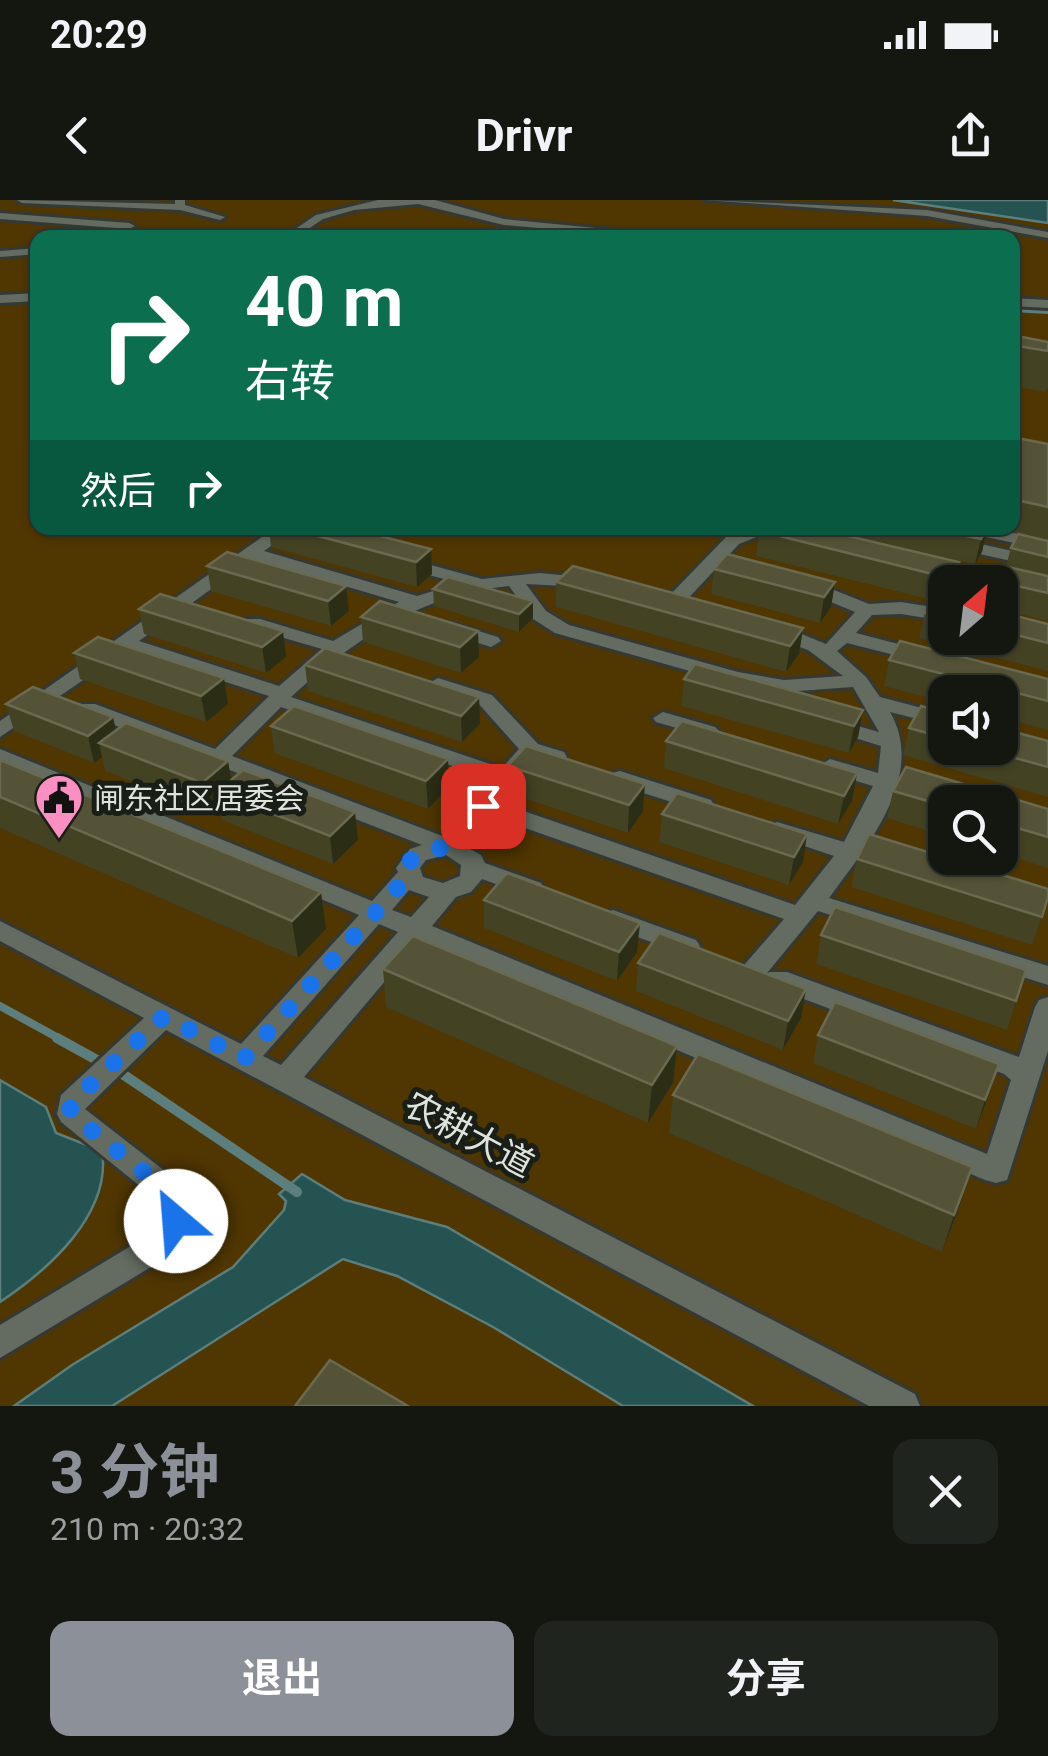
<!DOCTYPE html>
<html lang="zh">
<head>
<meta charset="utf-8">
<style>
	:root { --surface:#131710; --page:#20241e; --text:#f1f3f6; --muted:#9d9f9f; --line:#323630; --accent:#8c9099 }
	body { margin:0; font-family:Roboto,"Noto Sans SC",sans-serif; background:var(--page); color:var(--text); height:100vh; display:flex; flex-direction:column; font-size:38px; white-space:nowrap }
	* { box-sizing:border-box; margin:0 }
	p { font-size:32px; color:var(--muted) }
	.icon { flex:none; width:55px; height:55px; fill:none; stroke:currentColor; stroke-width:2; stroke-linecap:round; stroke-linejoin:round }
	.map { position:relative; height:1206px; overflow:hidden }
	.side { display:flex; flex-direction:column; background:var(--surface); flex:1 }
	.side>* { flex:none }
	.top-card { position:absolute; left:30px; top:30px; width:990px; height:305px; border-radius:20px; box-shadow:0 2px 8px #0004,0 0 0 2px var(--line); background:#0b6e4f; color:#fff; overflow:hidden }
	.needle { width:65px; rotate:28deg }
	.fabs { position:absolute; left:928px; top:365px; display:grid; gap:20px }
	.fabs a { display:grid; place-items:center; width:90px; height:90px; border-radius:20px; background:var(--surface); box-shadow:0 2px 8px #0004,0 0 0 2px var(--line); font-size:50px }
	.pin { position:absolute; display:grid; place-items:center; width:85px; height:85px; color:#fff; margin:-42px; border-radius:20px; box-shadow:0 5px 15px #0006 }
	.me { position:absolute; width:110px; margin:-55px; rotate:333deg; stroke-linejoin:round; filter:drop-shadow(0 0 8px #0008) }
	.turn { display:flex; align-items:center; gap:35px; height:210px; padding:0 50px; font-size:45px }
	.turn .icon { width:130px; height:130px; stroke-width:2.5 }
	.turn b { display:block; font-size:70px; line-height:85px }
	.then { display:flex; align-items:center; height:95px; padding:0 50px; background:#0003; gap:20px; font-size:38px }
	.round { display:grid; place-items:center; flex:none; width:105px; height:105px; border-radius:20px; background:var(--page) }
	.headline { display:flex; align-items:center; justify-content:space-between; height:170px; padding:0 50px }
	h1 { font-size:60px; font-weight:700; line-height:75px; color:var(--accent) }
	.cta { display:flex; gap:20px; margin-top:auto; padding:20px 50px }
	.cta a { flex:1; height:115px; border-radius:20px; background:var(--accent); color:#fff; font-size:40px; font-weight:700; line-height:115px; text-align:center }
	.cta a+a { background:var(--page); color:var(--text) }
	.status { display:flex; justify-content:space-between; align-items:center; height:70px; padding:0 50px; background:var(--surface); direction:ltr }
	.status svg { height:28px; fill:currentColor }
	header { display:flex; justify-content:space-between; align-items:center; height:130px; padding:0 50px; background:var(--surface); font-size:45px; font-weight:700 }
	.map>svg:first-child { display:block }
	.green { fill:#503601; fill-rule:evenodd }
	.water { fill:#245352; stroke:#5c7e7c; stroke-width:2.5 }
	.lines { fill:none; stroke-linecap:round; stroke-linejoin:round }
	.stream-far2 { stroke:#5c7e7c; stroke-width:4 }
	.stream-far1 { stroke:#5c7e7c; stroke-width:8 }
	.stream { stroke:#5c7e7c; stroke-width:10 }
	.minor-casing { stroke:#353933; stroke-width:6 }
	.minor { fill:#646c61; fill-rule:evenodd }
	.wall { fill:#434223 }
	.shaded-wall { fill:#2b2d15 }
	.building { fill:#545337; stroke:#696a51; stroke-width:2.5 }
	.route { stroke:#1a73e8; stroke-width:18; stroke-dasharray:0 32.4 }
	.labels { text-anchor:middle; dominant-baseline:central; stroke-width:10; stroke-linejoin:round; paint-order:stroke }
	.poi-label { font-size:30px; fill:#dfe3dd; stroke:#191f16; text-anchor:start }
	.near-street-label { font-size:35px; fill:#dfe3dd; stroke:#191f16 }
</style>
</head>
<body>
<div class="status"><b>20:29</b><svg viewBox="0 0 49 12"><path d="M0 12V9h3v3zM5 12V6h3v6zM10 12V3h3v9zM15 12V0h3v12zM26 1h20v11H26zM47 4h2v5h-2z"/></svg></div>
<header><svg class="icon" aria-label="back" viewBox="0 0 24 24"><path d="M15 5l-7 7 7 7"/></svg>Drivr<svg class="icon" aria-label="share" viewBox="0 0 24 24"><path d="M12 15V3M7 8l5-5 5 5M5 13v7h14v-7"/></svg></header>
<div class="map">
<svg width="1048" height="1206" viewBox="0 0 1048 1206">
	<rect width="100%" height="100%" fill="#191f16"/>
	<path class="green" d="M 0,0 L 1048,0 L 1048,1206 L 0,1206 ZM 38,38 L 1012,38 L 1012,328 L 38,328 ZM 945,382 L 1000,382 L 1000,438 L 945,438 ZM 945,492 L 1000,492 L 1000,548 L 945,548 ZM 945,602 L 1000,602 L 1000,658 L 945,658 Z"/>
	<g class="water">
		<polygon points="893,0 1048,0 1048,23"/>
		<path d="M 0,880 L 46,907 L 56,933 L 102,951 C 112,1014 48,1070 0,1102 Z"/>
		<polygon points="302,974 345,1000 447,1027 753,1206 623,1206 493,1127 397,1076 343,1059 112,1206 14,1206 72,1165 233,1067 284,1010 286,1001 279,994"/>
	</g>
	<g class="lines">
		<polyline class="stream-far2" points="1012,110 1048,112"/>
		<polyline class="stream-far1" points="0,806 62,840"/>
		<polyline class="stream" points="57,838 124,875 297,992"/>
		<g class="minor-casing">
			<g id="minor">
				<polygon points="17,0 175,4 175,0 185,0 185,5 225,17 220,20 180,10 22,3"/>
				<polygon points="378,0 435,0 504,19 699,38 648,38 504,25 418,4 354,10 323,19 295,38 282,38 316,15"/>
				<polygon points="705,0 927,10 1048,32 1048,38 927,16"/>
				<polygon points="0,13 129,23 135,26 129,29 0,19"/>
				<polygon points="38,48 38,54 0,57 0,51"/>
				<polygon points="38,93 38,101 0,103 0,95"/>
				<polygon points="1012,98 1048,100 1048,108 1012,106"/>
				<path d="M 275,328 L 293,328 L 305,334 L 296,339 L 285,336 L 264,351 L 417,396 L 459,383 L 399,367 L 399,359 L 405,358 L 482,379 L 540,373 L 591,378 L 594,382 L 585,387 L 526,384 L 546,411 L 569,425 L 738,472 L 784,480 L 843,476 L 808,450 L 764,434 L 764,426 L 794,431 L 826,444 L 855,412 L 802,390 L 802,382 L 814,382 L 869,404 L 901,402 L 945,409 L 945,421 L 901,414 L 872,415 L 856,433 L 929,452 L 932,456 L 929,460 L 922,462 L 847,443 L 837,451 L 866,477 L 880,497 L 945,514 L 945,526 L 890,512 C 927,576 867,646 829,698 L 1048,766 L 1048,785 L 818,711 L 763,778 L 745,778 L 741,771 L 745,764 L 784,719 L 488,615 L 463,645 L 481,655 L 485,663 L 541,683 L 544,689 L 532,697 L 482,679 L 471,692 L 456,697 L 432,726 L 987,954 L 1011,880 L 1004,874 L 769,786 L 765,779 L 769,772 L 787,772 L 1019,857 L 1035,807 L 1039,800 L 1048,797 L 1048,851 L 1007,980 L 996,983 L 985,980 L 419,741 L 304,877 L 915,1194 L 920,1206 L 869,1206 L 166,830 L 85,909 L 179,982 L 191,1012 L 171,1055 L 0,1158 L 0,1125 L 149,1035 L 159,1018 L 157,1000 L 61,922 L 57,914 L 61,895 L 144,818 L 0,741 L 0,721 L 241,844 L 359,715 L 0,564 L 0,549 L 372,701 L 398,672 L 396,668 L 410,649 L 422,645 L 81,512 L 78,508 L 81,504 L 95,504 L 215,549 L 269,496 L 127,450 L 0,537 L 0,521 ZM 253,359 L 399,402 L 333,441 L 260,419 L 246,419 L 246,427 L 322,449 L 279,486 L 139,441 ZM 509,386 L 533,419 L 555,433 L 736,484 L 784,492 L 853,487 L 879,532 L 833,519 L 823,525 L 826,529 L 881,546 L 878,573 L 830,559 L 819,566 L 822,571 L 873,586 L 844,642 L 777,622 L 765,629 L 769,634 L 834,656 L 795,705 L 498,602 L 534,557 L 556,564 L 567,557 L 564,552 L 538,544 L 492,495 L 438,478 L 428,484 L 431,488 L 478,503 L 519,549 L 502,568 L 291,497 C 355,438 421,395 509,386 ZM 281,507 L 493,580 L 445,637 L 232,556 ZM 446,655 L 461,665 L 460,676 L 443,683 L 423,677 L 420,668 L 426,660 ZM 409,690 L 429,697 L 411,717 L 392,710 ZM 379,724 L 398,732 L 281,865 L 263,856 Z"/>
				<polygon points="754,328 779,328 739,344 681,406 667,406 667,398 727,336"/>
				<polygon points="959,328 990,328 1048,340 1048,350 962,332"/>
				<polygon points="954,338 1048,359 1048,369 948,347 945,343"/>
				<polygon points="927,358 1048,385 1048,395 921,367 918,363"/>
				<polygon points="452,423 498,437 501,441 491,447 445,433 445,425"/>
				<polygon points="663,512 715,527 719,531 708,537 656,522 653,518"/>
				<polygon points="620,571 711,600 714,605 703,612 612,583 609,578 612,573"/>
				<polygon points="613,710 696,740 700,746 696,752 687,755 604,725 601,719 604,713"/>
			</g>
		</g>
		<use href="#minor" class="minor"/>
	</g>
	<g class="wall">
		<polygon points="1012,135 1048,142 1048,187 1045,192 1012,186"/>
		<polygon points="1012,237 1048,244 1048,340 991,328 1012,328"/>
		<polygon points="269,328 349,328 431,349 432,374 417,387 271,347"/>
		<polygon points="817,328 987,328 982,352 975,364"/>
		<polygon points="759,331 959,362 954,382 945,382 945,438 1000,438 1000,412 1048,424 1048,471 919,438 925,413 932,400 756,356"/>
		<polygon points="1048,341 1048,421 1000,409 1000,382 990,382 991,380 1006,366 1011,348"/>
		<polygon points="227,352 349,411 331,426 211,391 207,366"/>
		<polygon points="714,369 835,382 831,407 820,423 711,394"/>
		<polygon points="556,382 803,428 799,454 786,472 556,407"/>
		<polygon points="433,389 533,418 519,432 434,406"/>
		<polygon points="160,394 286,457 266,473 144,434 139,409"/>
		<polygon points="380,401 479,457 461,473 363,442 361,417"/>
		<polygon points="74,453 228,504 206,522 80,479"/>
		<polygon points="889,460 1048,479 1048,530 1000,517 1000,492 945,492 945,502 884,486"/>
		<polygon points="305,465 479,497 480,524 462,542 308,491"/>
		<polygon points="684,479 863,510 858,537 849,553 681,506"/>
		<polygon points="6,504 116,531 231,581 358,640 333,664 222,620 219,601 207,611 105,571 102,557 94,563 14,531"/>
		<polygon points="945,513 945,548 1000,548 1048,541 1048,597 903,555 909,528"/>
		<polygon points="271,526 448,559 449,587 428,609 274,553"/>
		<polygon points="666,541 857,573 852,601 838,624 664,568"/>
		<polygon points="526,546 643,611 628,633 509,593 508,566"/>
		<polygon points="0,560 326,729 298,758 0,628"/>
		<polygon points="906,567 1048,609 1048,668 1000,653 1000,602 945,602 945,636 887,618 893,591"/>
		<polygon points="677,593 803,662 789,685 659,642 662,614"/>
		<polygon points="857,659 1048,698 1032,745 851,687"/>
		<polygon points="484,700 637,752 617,781 484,728"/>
		<polygon points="821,735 1026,770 1007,830 816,764"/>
		<polygon points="638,763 801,818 783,850 636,791"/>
		<polygon points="383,769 677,846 673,883 648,923 386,807"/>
		<polygon points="818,835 990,892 976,929 813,863"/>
		<polygon points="673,895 960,1005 942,1052 669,933"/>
	</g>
	<g class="shaded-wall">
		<polygon points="987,328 982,352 975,364 981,339"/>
		<polygon points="431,349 432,374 417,387 416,362"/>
		<polygon points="959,362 954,382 948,382 949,378"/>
		<polygon points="835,382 831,407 820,423 824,397"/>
		<polygon points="346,386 349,411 331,426 328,401"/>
		<polygon points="533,401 533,418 519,432 519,414"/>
		<polygon points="803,428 799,454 786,472 790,446"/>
		<polygon points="283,431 286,457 266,473 262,447"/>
		<polygon points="478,431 479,457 461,473 460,447"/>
		<polygon points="224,478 228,504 206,522 201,496"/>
		<polygon points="479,497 480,524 462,542 461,516"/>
		<polygon points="863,510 858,537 849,553 854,526"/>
		<polygon points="113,517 119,544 99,543 102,557 94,563 88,536"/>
		<polygon points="448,559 449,587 428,609 426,581"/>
		<polygon points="228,561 233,589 217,592 219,601 207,611 202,583"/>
		<polygon points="857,573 852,601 838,624 844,596"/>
		<polygon points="645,584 643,611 628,633 629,605"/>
		<polygon points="355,612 358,640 333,664 330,636"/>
		<polygon points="807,634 803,662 789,685 794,657"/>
		<polygon points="321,692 326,729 298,758 292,721"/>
		<polygon points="640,723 637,752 617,781 619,752"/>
		<polygon points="806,789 801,818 783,850 788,821"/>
		<polygon points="677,846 673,883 648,923 652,885"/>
		<polygon points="999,864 990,892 976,929 985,900"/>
		<polygon points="972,967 960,1005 942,1052 954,1015"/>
	</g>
	<g class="building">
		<polygon points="1012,135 1048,142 1048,151 1012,145"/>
		<polygon points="1012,237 1048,244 1048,307 1012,299"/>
		<polygon points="288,328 349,328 431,349 416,362"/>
		<polygon points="762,328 814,328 959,362 949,378 759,331"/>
		<polygon points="929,328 987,328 981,339"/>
		<polygon points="1018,334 1048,341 1048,357 1011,348"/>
		<polygon points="227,352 346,386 328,401 207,366"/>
		<polygon points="727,354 835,382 824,397 714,369"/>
		<polygon points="999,365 1048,376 1048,393 991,380"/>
		<polygon points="573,366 803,428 790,446 556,382"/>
		<polygon points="448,377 533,401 519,414 433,389"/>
		<polygon points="160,394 283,431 262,447 139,409"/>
		<polygon points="934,396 945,399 945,418 925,413"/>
		<polygon points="380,401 478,431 460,447 361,417"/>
		<polygon points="1000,412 1048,424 1048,443 1000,431"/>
		<polygon points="98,437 224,478 201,496 74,453"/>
		<polygon points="900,441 1048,479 1048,501 889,460"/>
		<polygon points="325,448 479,497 461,516 305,465"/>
		<polygon points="695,464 863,510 854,526 684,479"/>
		<polygon points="33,487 113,517 88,536 6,504"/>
		<polygon points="294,506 448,559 426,581 271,526"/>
		<polygon points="921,506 945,513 945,538 909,528"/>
		<polygon points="682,521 857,573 844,596 666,541"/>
		<polygon points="126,523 228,561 202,583 99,543"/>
		<polygon points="1000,528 1048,541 1048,567 979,548 1000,548"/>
		<polygon points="526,546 645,584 629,605 508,566"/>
		<polygon points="0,560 321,692 292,721 0,597"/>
		<polygon points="906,567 1048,609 1048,637 1000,623 1000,602 945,602 945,606 893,591"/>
		<polygon points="243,570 355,612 330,636 217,592"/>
		<polygon points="677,593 807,634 794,657 662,614"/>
		<polygon points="869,634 1048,689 1048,697 1042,717 857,659"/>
		<polygon points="507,673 640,723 619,752 484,700"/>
		<polygon points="835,707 1026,770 1016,801 821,735"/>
		<polygon points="659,733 806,789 788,821 638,763"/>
		<polygon points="413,736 677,846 652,885 383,769"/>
		<polygon points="835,802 999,864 985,900 818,835"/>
		<polygon points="698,854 972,967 954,1015 673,895"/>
		<polygon points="330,1160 408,1206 295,1206"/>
	</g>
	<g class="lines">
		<polyline class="route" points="176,1021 177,1005 168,991 71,914 70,904 164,816 244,859 409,675 411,660 426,650 448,647 483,606"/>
	</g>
	<defs>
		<g id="civic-pin" transform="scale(2.5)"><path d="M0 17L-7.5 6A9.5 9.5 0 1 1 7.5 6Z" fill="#fc8fc1" stroke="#191f16"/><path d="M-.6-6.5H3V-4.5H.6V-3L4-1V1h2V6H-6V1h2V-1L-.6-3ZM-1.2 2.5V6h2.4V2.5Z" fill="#111"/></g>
	</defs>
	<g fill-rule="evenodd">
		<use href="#civic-pin" x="59" y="598"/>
	</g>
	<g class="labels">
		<g class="poi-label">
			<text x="94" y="598">闸东社区居委会</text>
		</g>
		<g class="near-street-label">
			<text transform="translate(469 935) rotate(28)">农耕大道</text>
		</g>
	</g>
</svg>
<div class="fabs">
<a><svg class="needle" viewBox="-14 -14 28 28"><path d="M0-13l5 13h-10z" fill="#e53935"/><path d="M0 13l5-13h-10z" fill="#9d9f9f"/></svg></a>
<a><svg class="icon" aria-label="sound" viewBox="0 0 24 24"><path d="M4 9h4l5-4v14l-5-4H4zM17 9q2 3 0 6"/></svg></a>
<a><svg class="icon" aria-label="search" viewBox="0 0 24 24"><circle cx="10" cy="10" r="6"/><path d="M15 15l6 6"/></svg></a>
</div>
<div class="pin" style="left:483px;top:606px;background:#d93025"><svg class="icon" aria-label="arrive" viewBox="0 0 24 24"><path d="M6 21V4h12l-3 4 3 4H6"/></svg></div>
<svg class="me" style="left:176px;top:1021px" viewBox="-20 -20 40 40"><circle r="19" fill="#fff"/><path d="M0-13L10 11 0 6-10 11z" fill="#1a73e8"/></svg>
<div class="top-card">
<div class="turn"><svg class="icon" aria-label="right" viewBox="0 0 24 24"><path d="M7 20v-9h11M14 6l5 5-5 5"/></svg><div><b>40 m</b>右转</div></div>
<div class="then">然后<svg class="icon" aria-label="right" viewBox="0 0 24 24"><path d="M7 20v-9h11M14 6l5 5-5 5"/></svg></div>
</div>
</div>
<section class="side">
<div class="headline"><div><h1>3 分钟</h1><p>210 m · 20:32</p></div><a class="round"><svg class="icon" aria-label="close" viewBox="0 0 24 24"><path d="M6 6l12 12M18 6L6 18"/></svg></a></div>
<div class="cta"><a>退出</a><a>分享</a></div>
</section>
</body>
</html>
